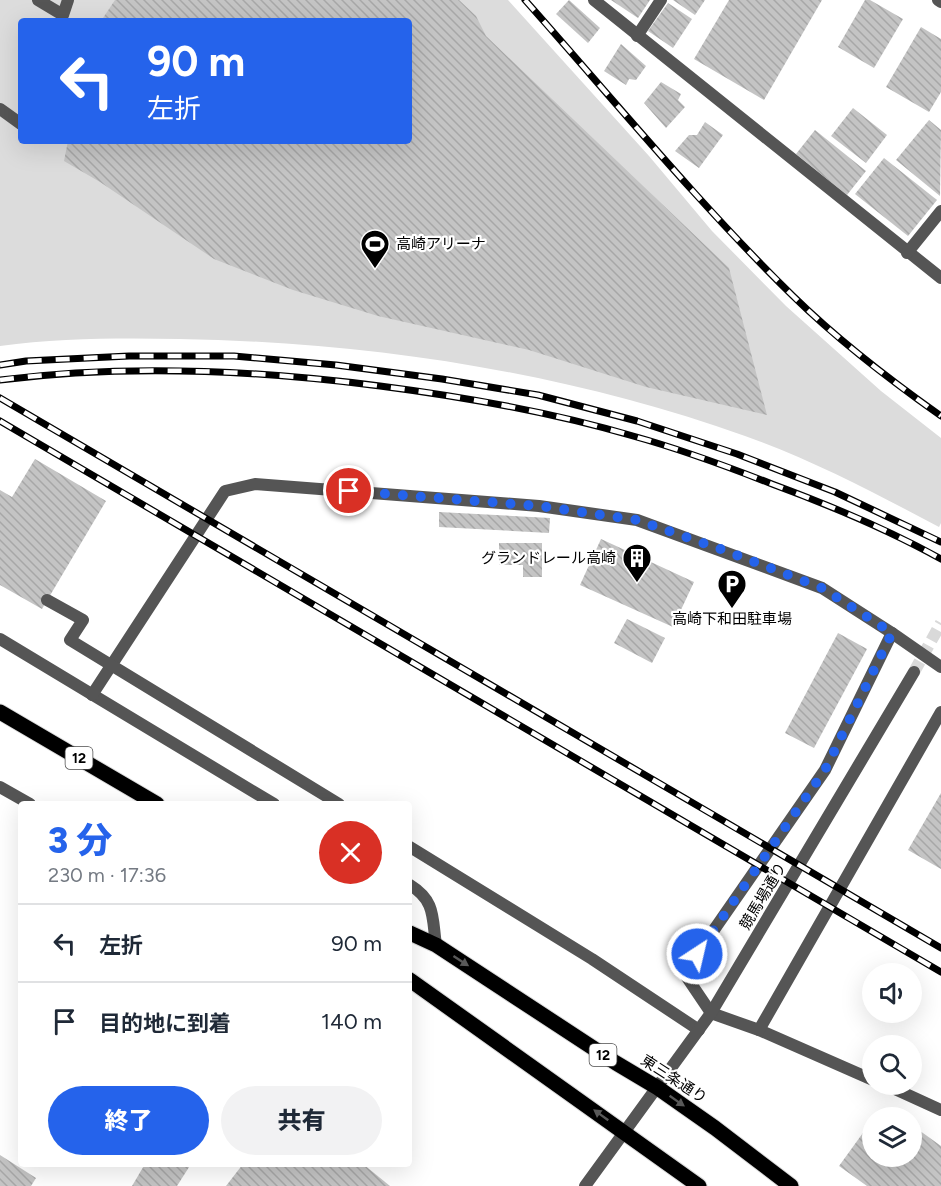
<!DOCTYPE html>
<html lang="ja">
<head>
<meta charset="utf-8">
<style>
	:root { --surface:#fff; --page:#f2f2f3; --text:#1f2937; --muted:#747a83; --line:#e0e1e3; --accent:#2563eb }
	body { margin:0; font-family:Figtree,"Noto Sans JP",sans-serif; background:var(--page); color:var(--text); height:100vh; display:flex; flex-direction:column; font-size:22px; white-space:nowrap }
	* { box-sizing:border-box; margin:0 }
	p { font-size:20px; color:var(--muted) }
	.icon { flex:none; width:33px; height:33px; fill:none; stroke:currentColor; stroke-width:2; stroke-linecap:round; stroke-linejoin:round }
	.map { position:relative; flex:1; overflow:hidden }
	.details { position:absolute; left:18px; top:801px; width:394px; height:366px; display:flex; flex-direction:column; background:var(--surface); border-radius:6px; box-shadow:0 6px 24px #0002 }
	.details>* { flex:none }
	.top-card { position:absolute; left:18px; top:18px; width:394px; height:126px; border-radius:6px; box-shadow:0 6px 24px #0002; background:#2563eb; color:#fff; overflow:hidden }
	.controls { position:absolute; left:862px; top:963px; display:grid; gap:12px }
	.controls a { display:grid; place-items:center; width:60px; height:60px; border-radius:50%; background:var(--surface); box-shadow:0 6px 24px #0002; font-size:30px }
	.pin { position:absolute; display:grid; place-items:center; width:51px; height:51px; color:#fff; margin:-26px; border:3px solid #fff; border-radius:50%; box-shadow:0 2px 6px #0007 }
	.me { position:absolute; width:66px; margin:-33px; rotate:35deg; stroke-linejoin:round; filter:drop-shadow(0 0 4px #0008) }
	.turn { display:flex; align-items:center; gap:21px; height:126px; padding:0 30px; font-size:27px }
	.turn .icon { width:78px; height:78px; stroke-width:2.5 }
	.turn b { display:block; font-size:42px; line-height:51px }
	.round { display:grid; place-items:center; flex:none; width:63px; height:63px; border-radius:32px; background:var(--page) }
	.headline { display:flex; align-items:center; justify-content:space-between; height:102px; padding:0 30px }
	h1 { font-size:36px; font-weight:800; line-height:45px; color:var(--accent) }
	.action { display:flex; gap:12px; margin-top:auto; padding:12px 30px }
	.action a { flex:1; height:69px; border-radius:36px; background:var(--accent); color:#fff; font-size:24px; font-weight:800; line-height:69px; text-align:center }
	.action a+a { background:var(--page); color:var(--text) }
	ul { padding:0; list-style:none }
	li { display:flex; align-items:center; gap:18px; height:78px; padding:0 30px; border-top:2px solid var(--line) }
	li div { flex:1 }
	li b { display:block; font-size:22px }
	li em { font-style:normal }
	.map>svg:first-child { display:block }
	.green { fill:#dcdcdc; fill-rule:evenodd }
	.building { fill:url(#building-back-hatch) }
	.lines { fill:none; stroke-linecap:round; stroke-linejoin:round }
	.tertiary-tunnel { stroke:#d9d9d9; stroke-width:12; stroke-dasharray:12 6; stroke-linecap:butt }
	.primary-casing { stroke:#dbdbdb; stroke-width:17 }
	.service { stroke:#555; stroke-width:12 }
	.minor { stroke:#555; stroke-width:12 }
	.tertiary { stroke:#555; stroke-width:12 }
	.primary { stroke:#000; stroke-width:15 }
	.rail-casing { stroke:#000; stroke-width:7 }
	.rail { stroke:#fff; stroke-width:4.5; stroke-dasharray:14; stroke-linecap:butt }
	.service-bridge { stroke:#555; stroke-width:12 }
	.oneway { fill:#595959 }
	.route { stroke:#2563eb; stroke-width:10; stroke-dasharray:0 18 }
	.labels { text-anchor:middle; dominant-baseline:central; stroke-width:4.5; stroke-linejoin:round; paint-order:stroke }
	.shield { fill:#fff; stroke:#4c4c4c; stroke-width:1.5 }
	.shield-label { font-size:14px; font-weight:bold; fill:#000 }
	.poi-label { font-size:15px; fill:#000; stroke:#fff; text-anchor:start }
	.street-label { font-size:15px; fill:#000; stroke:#fff }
</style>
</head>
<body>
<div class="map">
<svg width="941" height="1186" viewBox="0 0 941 1186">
	<defs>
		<pattern id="building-back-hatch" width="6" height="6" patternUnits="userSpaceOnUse" patternTransform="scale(1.5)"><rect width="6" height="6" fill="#c4c4c4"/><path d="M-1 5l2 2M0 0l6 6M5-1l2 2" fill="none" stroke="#a7a7a7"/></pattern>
	</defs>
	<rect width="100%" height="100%" fill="#fff"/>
	<path class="green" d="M 0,0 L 508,0 L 649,156 L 712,231 L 786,306 L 881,391 L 941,438 L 941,523 L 939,527 C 875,493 812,460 745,436 C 565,372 370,342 180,339 C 120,338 59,338 0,346 ZM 21,21 L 410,21 L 410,141 L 21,141 Z"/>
	<g class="building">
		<polygon points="115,0 459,0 476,16 486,36 729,268 767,415 646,387 529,350 378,316 293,290 214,259 100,182 64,161 68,141 410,141 410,21 101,21"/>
		<polygon points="569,0 600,28 588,43 556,14"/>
		<polygon points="611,0 650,0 638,18"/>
		<polygon points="673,0 705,0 695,15"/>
		<polygon points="729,0 822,0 764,100 694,59"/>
		<polygon points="865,0 870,0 903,19 874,68 838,47"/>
		<polygon points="668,3 692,19 673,48 648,31"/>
		<polygon points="921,27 941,39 941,92 929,112 886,87"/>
		<polygon points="621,44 646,66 636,80 629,79 626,85 604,71"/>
		<polygon points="661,82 681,94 678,100 685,107 666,128 644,103"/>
		<polygon points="853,108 887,135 866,163 831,136"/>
		<polygon points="929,120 941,130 940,196 896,160"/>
		<polygon points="705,122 723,135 699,168 675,151 689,135 697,135"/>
		<polygon points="815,130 866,171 847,195 796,154"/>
		<polygon points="884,158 937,200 908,236 855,194"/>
		<polygon points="35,459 106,501 42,609 0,585 0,490 12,497"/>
		<polygon points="439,512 550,518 549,533 439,527"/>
		<polygon points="601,539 694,582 673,627 580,585"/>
		<polygon points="499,543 542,543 542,577 523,577 523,565 499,565"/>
		<polygon points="627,619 665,638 652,663 614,643"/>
		<polygon points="838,633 867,649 814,748 785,733"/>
		<polygon points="941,793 941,869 908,850"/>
		<polygon points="873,1119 873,1156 912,1156 912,1133 916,1128 941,1146 941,1186 867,1186 839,1166"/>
		<polygon points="0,1155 36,1178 31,1186 0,1186"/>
		<polygon points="145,1164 191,1164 177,1186 132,1186"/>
		<polygon points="243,1164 363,1164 390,1186 226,1186"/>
	</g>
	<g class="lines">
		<polyline class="tertiary-tunnel" points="914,672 941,623"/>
		<g class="primary-casing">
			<g id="primary">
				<polyline points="0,712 157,804"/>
				<polyline points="410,933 436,945 616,1063 658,1088 715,1128 791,1186"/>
				<polyline points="410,980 699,1186"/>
			</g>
		</g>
		<g class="service">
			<polyline points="38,0 63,15 68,0"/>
			<polyline points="0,109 21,124"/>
			<polyline points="410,847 592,959 699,1030"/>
		</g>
		<g class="minor">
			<polyline points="594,0 941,278"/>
			<polyline points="637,36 661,0"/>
			<polyline points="907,253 941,211"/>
			<polyline points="0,639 274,804"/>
			<polyline points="92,695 225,491 255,484 539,506 637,520 822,588 892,633"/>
			<path d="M 410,885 C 436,901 432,918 436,945"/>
			<polyline points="759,1030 873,1080"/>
			<polyline points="884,1084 941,1110"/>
		</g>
		<g class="tertiary">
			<polyline points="938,0 941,2"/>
			<polyline points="941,667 892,633 825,770 684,973 711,1013 759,1030 941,712"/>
			<polyline points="0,787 30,804"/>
			<polyline points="585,1186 711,1013 914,672"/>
		</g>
		<use href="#primary" class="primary"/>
		<g class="rail-casing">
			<g id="rail">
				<path d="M 525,0 C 613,99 698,203 793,296 C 838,340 890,380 941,416"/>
				<polyline points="0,365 26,361 129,356 234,356 336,365 442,379 538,395 637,421 737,454 835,492 941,542"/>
				<path d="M 0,380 C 125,364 255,370 380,386 C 465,397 551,412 633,436 C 680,449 726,466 772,484 C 829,505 887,529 941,559"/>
				<polyline points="0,398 941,948"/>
				<polyline points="0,421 941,972"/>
			</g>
		</g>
		<use href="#rail" class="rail"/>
		<polyline class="service-bridge" points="47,600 83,620 70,640 339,804"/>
	</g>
	<defs><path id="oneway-solid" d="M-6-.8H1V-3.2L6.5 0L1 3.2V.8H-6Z" transform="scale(1.5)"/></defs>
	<g class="oneway">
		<use href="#oneway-solid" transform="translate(461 961) rotate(33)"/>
		<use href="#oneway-solid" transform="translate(677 1101) rotate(35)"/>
		<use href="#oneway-solid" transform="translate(601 1115) rotate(-144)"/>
	</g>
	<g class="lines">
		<polyline class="route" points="349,491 539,506 637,520 726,551 822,588 892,633 825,770 697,954"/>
	</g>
	<defs>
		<g id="stadium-pin" transform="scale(1.5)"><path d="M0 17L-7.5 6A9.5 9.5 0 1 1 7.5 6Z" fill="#000" stroke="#fff"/><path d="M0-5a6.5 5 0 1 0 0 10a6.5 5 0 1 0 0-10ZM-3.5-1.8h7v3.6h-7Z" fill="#fff"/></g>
		<g id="building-pin" transform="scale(1.5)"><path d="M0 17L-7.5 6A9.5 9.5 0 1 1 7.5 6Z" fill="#000" stroke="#fff"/><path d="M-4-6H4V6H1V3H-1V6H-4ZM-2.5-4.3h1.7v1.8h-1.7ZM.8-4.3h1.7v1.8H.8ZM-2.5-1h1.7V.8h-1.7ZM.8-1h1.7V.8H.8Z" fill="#fff"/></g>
		<g id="parking-pin" transform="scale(1.5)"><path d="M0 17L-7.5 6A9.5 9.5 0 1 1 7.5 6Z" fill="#000" stroke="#fff"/><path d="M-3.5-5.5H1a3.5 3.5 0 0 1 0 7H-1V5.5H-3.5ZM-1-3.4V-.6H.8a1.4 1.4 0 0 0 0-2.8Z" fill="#fff"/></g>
	</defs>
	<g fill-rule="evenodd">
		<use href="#stadium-pin" x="375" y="244"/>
		<use href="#building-pin" x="637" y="558"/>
		<use href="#parking-pin" x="732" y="584"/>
	</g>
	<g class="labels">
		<g class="shield">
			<rect x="65.5" y="747" width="27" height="22" rx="4.5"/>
			<rect x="589.5" y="1044" width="27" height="22" rx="4.5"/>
		</g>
		<g class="shield-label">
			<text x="79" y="758">12</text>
			<text x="603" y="1055">12</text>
		</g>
		<g class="poi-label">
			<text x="396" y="244">高崎アリーナ</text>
			<text x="616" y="558" text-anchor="end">グランドレール高崎</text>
			<text x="732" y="619" text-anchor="middle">高崎下和田駐車場</text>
		</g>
		<g class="street-label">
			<text transform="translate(763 896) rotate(-59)">競馬場通り</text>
			<text transform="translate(674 1079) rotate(33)">東三条通り</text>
		</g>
	</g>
</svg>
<div class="controls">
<a><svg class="icon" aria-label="sound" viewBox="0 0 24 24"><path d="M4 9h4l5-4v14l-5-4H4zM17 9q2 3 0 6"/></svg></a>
<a><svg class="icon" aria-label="search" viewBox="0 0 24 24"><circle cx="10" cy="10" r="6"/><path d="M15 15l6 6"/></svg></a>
<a><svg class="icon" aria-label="layers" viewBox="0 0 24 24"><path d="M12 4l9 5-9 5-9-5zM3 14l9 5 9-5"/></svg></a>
</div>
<div class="pin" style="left:349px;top:491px;background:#d93025"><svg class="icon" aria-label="arrive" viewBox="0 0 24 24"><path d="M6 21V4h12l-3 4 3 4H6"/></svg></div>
<svg class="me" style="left:697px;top:954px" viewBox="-20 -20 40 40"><circle r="17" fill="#2563eb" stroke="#fff" stroke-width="3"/><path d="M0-11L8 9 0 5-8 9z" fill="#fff"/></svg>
<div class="top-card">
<div class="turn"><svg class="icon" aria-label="left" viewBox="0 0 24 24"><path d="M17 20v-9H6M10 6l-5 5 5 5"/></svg><div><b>90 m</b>左折</div></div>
</div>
<section class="details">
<div class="headline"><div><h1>3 分</h1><p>230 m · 17:36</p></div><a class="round" style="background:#d93025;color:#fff"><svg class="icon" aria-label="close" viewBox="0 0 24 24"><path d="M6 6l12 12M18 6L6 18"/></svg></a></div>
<ul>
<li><svg class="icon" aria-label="left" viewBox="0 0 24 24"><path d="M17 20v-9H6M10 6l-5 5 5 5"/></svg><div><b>左折</b></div><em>90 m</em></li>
<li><svg class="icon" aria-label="arrive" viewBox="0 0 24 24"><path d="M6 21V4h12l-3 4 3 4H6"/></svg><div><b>目的地に到着</b></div><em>140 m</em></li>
</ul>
<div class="action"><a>終了</a><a>共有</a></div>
</section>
</div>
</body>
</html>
